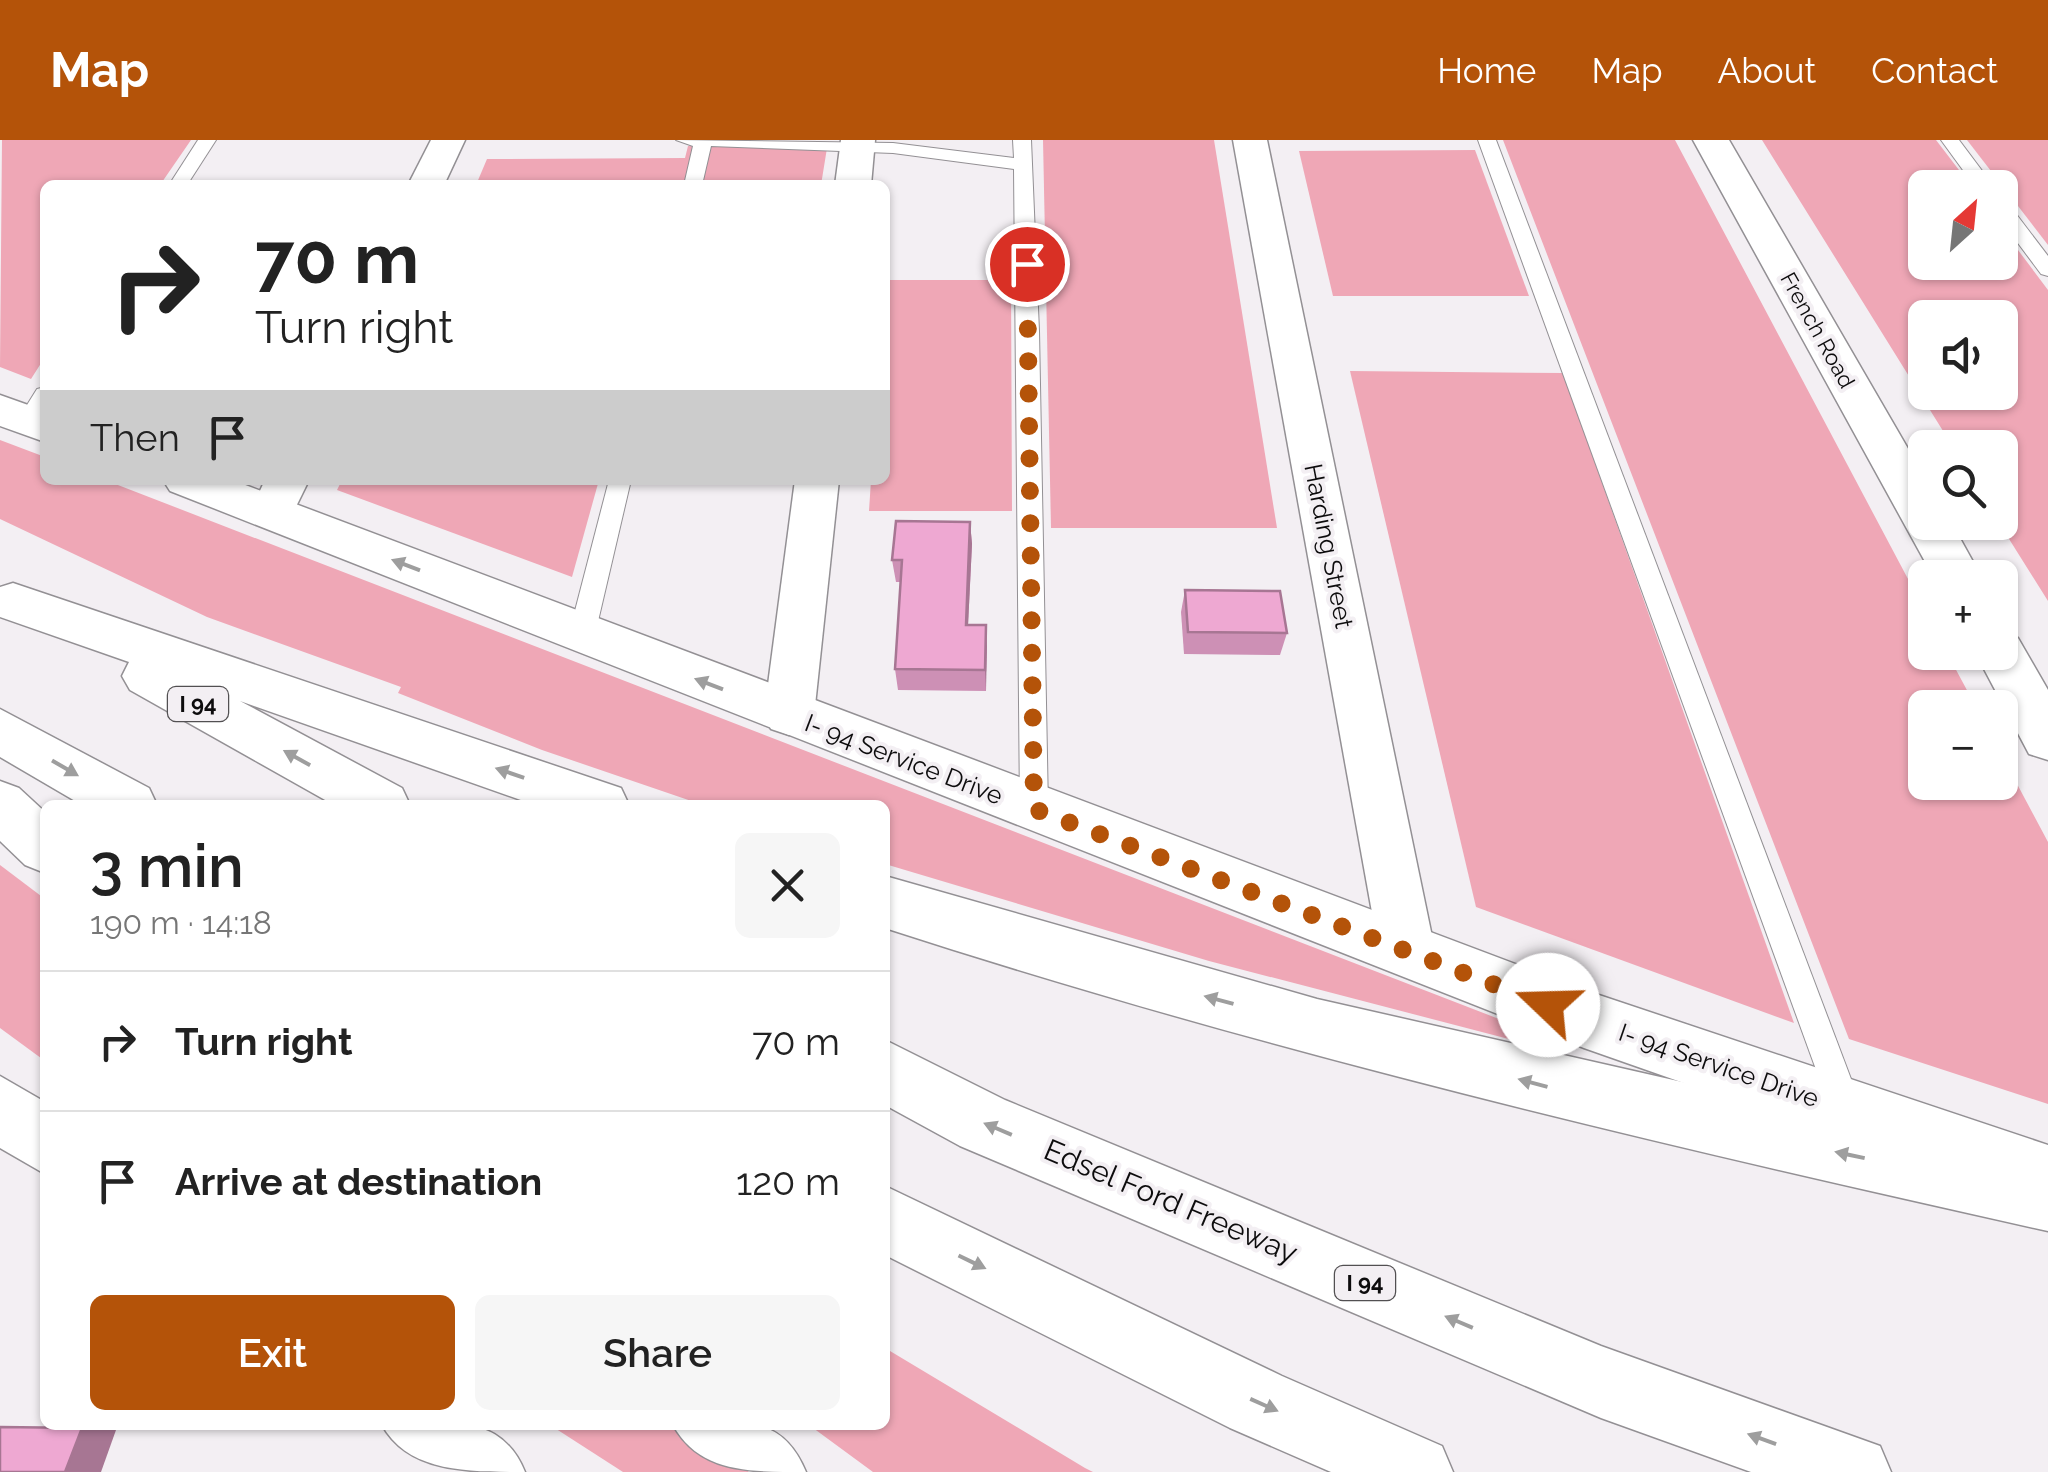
<!DOCTYPE html>
<html lang="en">
<head>
<meta charset="utf-8">
<style>
	:root { --surface:#fff; --page:#f6f6f6; --text:#222; --muted:#767676; --line:#e0e0e0; --accent:#b45309 }
	body { margin:0; font-family:Raleway,sans-serif; background:var(--page); color:var(--text); height:100vh; display:flex; flex-direction:column; font-size:38px; white-space:nowrap }
	* { box-sizing:border-box; margin:0 }
	p { font-size:32px; color:var(--muted) }
	.icon { flex:none; width:55px; height:55px; fill:none; stroke:currentColor; stroke-width:2; stroke-linecap:round; stroke-linejoin:round }
	.map { position:relative; flex:1; overflow:hidden }
	.sheet { position:absolute; left:40px; top:660px; width:850px; height:630px; display:flex; flex-direction:column; background:var(--surface); border-radius:15px; box-shadow:0 2px 8px #0004 }
	.sheet>* { flex:none }
	.banner { position:absolute; left:40px; top:40px; width:850px; height:305px; border-radius:15px; box-shadow:0 2px 8px #0004; background:#fff; color:var(--text); overflow:hidden }
	.needle { width:65px; rotate:27deg }
	.buttons { position:absolute; left:1908px; top:30px; display:grid; gap:20px }
	.buttons a { display:grid; place-items:center; width:110px; height:110px; border-radius:15px; background:var(--surface); box-shadow:0 2px 8px #0004; font-size:50px }
	.pin { position:absolute; display:grid; place-items:center; width:85px; height:85px; color:#fff; margin:-42px; border:5px solid #fff; border-radius:50%; box-shadow:0 2px 10px #0007 }
	.me { position:absolute; width:110px; margin:-55px; rotate:291deg; stroke-linejoin:round; filter:drop-shadow(0 0 8px #0008) }
	.turn { display:flex; align-items:center; gap:35px; height:210px; padding:0 50px; font-size:45px }
	.turn .icon { width:130px; height:130px; stroke-width:2.5 }
	.turn b { display:block; font-size:70px; line-height:85px }
	.then { display:flex; align-items:center; height:95px; padding:0 50px; background:#0003; gap:20px; font-size:38px }
	.round { display:grid; place-items:center; flex:none; width:105px; height:105px; border-radius:15px; background:var(--page) }
	.head { display:flex; align-items:center; justify-content:space-between; height:170px; padding:0 50px }
	h1 { font-size:60px; font-weight:600; line-height:75px }
	.cta { display:flex; gap:20px; margin-top:auto; padding:20px 50px }
	.cta a { flex:1; height:115px; border-radius:15px; background:var(--accent); color:#fff; font-size:40px; font-weight:600; line-height:115px; text-align:center }
	.cta a+a { background:var(--page); color:var(--text) }
	ul { padding:0; list-style:none }
	li { display:flex; align-items:center; gap:30px; height:140px; padding:0 50px; border-top:2px solid var(--line) }
	li div { flex:1 }
	li b { display:block; font-size:38px }
	li em { font-style:normal }
	header { display:flex; align-items:center; gap:60px; box-sizing:border-box; height:140px; padding:0 50px; background:var(--accent); color:#fff }
	header strong { font-size:48px }
	nav { display:flex; gap:55px; margin-inline-start:auto; font-size:35px }
	.map>svg:first-child { display:block }
	.green { fill:#efa7b6; fill-rule:evenodd }
	.lines { fill:none; stroke-linecap:round; stroke-linejoin:round }
	.lane-casing { stroke:#939094; stroke-width:2 }
	.street-casing { stroke:#939094; stroke-width:3 }
	.secondary-casing { stroke:#939094; stroke-width:3 }
	.highway-casing { stroke:#939094; stroke-width:3 }
	.lane { fill:#fff; fill-rule:evenodd }
	.street { fill:#fff; fill-rule:evenodd }
	.secondary { fill:#fff; fill-rule:evenodd }
	.highway { fill:#fff; fill-rule:evenodd }
	.wall { fill:#cd90b5 }
	.shaded-wall { fill:#a77693 }
	.building { fill:#eea8d2; stroke:#a77693; stroke-width:2.5 }
	.oneway { fill:#9e9e9e }
	.route { stroke:#b45309; stroke-width:18; stroke-dasharray:0 32.4 }
	.labels { text-anchor:middle; dominant-baseline:central; stroke-width:8; stroke-linejoin:round; paint-order:stroke }
	.far-street-label { font-size:22px; fill:#0d0c0d; stroke:#f3eff3 }
	.shield { fill:#f3eff3; stroke:#525052; stroke-width:2.5 }
	.shield-label { font-size:22px; font-weight:bold; fill:#0d0c0d }
	.street-label { font-size:25px; fill:#0d0c0d; stroke:#f3eff3 }
	.near-street-label { font-size:30px; fill:#0d0c0d; stroke:#f3eff3 }
</style>
</head>
<body>
<header>
<strong>Map</strong>
<nav><a>Home</a><a>Map</a><a>About</a><a>Contact</a></nav>
</header>
<div class="map">
<svg width="2048" height="1332" viewBox="0 0 2048 1332">
	<rect width="100%" height="100%" fill="#f3eff3"/>
	<g class="green">
		<polygon points="2,0 191,0 160,45 45,45 45,217 31,239 0,227"/>
		<polygon points="1043,0 1214,0 1277,388 1051,388"/>
		<polygon points="1503,0 1675,0 1925,471 1925,512 1947,513 1976,567 1925,568 1925,642 2000,642 2000,612 2048,702 2048,964 1849,899"/>
		<path d="M 1762,0 L 1936,0 L 1972,47 L 1925,48 L 1925,122 L 2000,122 L 2000,86 L 2048,150 L 2048,461 L 1999,383 L 2000,308 L 1953,307 ZM 1925,178 L 2000,178 L 2000,252 L 1925,252 Z"/>
		<polygon points="1967,0 2048,0 2048,105"/>
		<polygon points="688,6 827,8 821,45 476,45 487,19 685,18"/>
		<polygon points="1475,10 1529,156 1333,156 1299,11"/>
		<polygon points="888,140 1011,140 1012,371 869,371 871,340 885,340"/>
		<polygon points="1350,231 1563,233 1794,883 1476,767"/>
		<polygon points="0,300 45,317 45,340 105,340 1574,908 1555,911 1209,821 885,724 885,665 703,665 542,610 398,553 401,547 207,477 0,379"/>
		<polygon points="342,340 599,340 572,437 337,350"/>
		<polygon points="0,725 45,759 45,921 0,888"/>
		<polygon points="885,1208 1085,1328 1093,1332 873,1332 809,1285 885,1285"/>
		<polygon points="550,1285 686,1285 749,1332 623,1332"/>
	</g>
	<g class="lines">
		<g class="lane-casing">
			<g id="lane">
				<polygon points="198,0 216,0 187,45 169,45"/>
				<polygon points="676,0 893,3 1014,18 1013,0 1031,0 1039,191 1048,669 1044,677 1034,681 1024,677 1020,669 1014,29 893,13 711,6 702,45 684,45 693,6"/>
				<polygon points="1478,0 1496,0 1862,968 1857,979 1846,984 1835,979 1830,968"/>
				<polygon points="1941,0 1959,0 1995,48 1976,48"/>
				<polygon points="2000,60 2007,62 2048,116 2048,136 2041,134 2000,79"/>
				<polygon points="45,247 45,271 36,286 20,286 17,281 37,249"/>
				<polygon points="609,340 631,340 595,494 582,504 569,494"/>
			</g>
		</g>
		<g class="street-casing">
			<g id="street">
				<polygon points="431,0 465,0 444,45 408,45"/>
				<polygon points="841,0 875,0 871,45 835,45"/>
				<polygon points="1233,0 1267,0 1435,811 1427,829 1407,837 1387,829 1379,811"/>
				<polygon points="265,340 309,340 288,383 272,388 256,383 250,372"/>
				<polygon points="795,340 839,340 814,575 807,589 789,595 771,589 764,575"/>
			</g>
		</g>
		<g class="secondary-casing">
			<g id="secondary">
				<polygon points="1693,0 1729,0 1925,338 1925,382 1951,382 1982,438 1934,438"/>
				<polygon points="0,255 45,271 45,302 0,286"/>
				<polygon points="163,340 232,340 1584,850 2048,1005 2048,1071 1584,908 170,351"/>
				<polygon points="2000,492 2018,498 2048,550 2048,620 2029,614 1975,512 2000,512"/>
				<polygon points="0,936 45,962 45,1034 0,1008"/>
				<path d="M 382,1285 C 440,1285 499,1268 525,1332 C 466,1332 408,1332 382,1285 Z"/>
			</g>
		</g>
		<g class="highway-casing">
			<g id="highway">
				<polygon points="13,443 621,648 629,665 535,665 240,561 402,648 410,665 334,665 130,550 122,536 129,522 0,477 0,447"/>
				<polygon points="0,569 149,648 157,665 82,665 0,617"/>
				<polygon points="0,641 19,648 45,672 45,733 25,725 0,701"/>
				<path d="M 885,736 L 1317,859 L 2048,1025 L 2048,1091 C 1656,1004 1267,912 885,788 Z"/>
				<polygon points="885,900 1005,960 1601,1206 1880,1306 1891,1332 1751,1332 1601,1278 960,1006 885,965"/>
				<polygon points="885,1046 1282,1236 1442,1306 1453,1332 1331,1332 1230,1288 885,1115"/>
				<path d="M 673,1285 C 732,1285 779,1267 806,1332 C 746,1332 699,1332 673,1285 Z"/>
			</g>
		</g>
		<use href="#lane" class="lane"/>
		<use href="#street" class="street"/>
		<use href="#secondary" class="secondary"/>
		<use href="#highway" class="highway"/>
	</g>
	<g class="wall">
		<polygon points="970,382 972,404 968,485 986,485 986,551 898,550 895,529 901,442 896,442 892,420"/>
		<polygon points="1185,450 1287,493 1280,515 1184,514 1181,472"/>
	</g>
	<g class="shaded-wall">
		<polygon points="970,382 972,404 967,506 966,485"/>
		<polygon points="986,485 987,506 986,551 985,530"/>
		<polygon points="82,1288 116,1290 101,1332 65,1332"/>
	</g>
	<g class="building">
		<polygon points="896,381 970,382 966,485 986,485 985,530 895,529 902,420 892,420"/>
		<polygon points="1185,450 1280,451 1287,493 1188,492"/>
		<polygon points="0,1287 82,1288 65,1332 0,1332"/>
	</g>
	<defs><path id="oneway-solid" d="M-6-.8H1V-3.2L6.5 0L1 3.2V.8H-6Z" transform="scale(2.5)"/></defs>
	<g class="oneway">
		<use href="#oneway-solid" transform="translate(406 425) rotate(-159)"/>
		<use href="#oneway-solid" transform="translate(709 544) rotate(-159)"/>
		<use href="#oneway-solid" transform="translate(297 618) rotate(-151)"/>
		<use href="#oneway-solid" transform="translate(65 628) rotate(30)"/>
		<use href="#oneway-solid" transform="translate(510 633) rotate(-161)"/>
		<use href="#oneway-solid" transform="translate(1219 860) rotate(-165)"/>
		<use href="#oneway-solid" transform="translate(1533 943) rotate(-165)"/>
		<use href="#oneway-solid" transform="translate(998 989) rotate(-157)"/>
		<use href="#oneway-solid" transform="translate(1850 1015) rotate(-168)"/>
		<use href="#oneway-solid" transform="translate(972 1122) rotate(26)"/>
		<use href="#oneway-solid" transform="translate(1459 1182) rotate(-157)"/>
		<use href="#oneway-solid" transform="translate(1264 1265) rotate(24)"/>
		<use href="#oneway-solid" transform="translate(1762 1299) rotate(-160)"/>
	</g>
	<g class="lines">
		<polyline class="route" points="1027,124 1034,669 1548,865"/>
	</g>
	<g class="labels">
		<g class="far-street-label">
			<text transform="translate(1818 190) rotate(61)">French Road</text>
		</g>
		<g class="shield">
			<rect x="168" y="547" width="60" height="34" rx="8"/>
			<rect x="1335" y="1126" width="60" height="34" rx="8"/>
		</g>
		<g class="shield-label">
			<text x="198" y="564">I 94</text>
			<text x="1365" y="1143">I 94</text>
		</g>
		<g class="street-label">
			<text transform="translate(1329 406) rotate(79)">Harding Street</text>
			<text transform="translate(904 619) rotate(21)">I- 94 Service Drive</text>
			<text transform="translate(1719 925) rotate(19)">I- 94 Service Drive</text>
		</g>
		<g class="near-street-label">
			<text transform="translate(1171 1061) rotate(23)">Edsel Ford Freeway</text>
		</g>
	</g>
</svg>
<div class="buttons">
<a><svg class="needle" viewBox="-14 -14 28 28"><path d="M0-13l5 13h-10z" fill="#e53935"/><path d="M0 13l5-13h-10z" fill="#767676"/></svg></a>
<a><svg class="icon" aria-label="sound" viewBox="0 0 24 24"><path d="M4 9h4l5-4v14l-5-4H4zM17 9q2 3 0 6"/></svg></a>
<a><svg class="icon" aria-label="search" viewBox="0 0 24 24"><circle cx="10" cy="10" r="6"/><path d="M15 15l6 6"/></svg></a>
<a>+</a>
<a>−</a>
</div>
<div class="pin" style="left:1027px;top:124px;background:#d93025"><svg class="icon" aria-label="arrive" viewBox="0 0 24 24"><path d="M6 21V4h12l-3 4 3 4H6"/></svg></div>
<svg class="me" style="left:1548px;top:865px" viewBox="-20 -20 40 40"><circle r="19" fill="#fff"/><path d="M0-13L10 11 0 6-10 11z" fill="#b45309"/></svg>
<div class="banner">
<div class="turn"><svg class="icon" aria-label="right" viewBox="0 0 24 24"><path d="M7 20v-9h11M14 6l5 5-5 5"/></svg><div><b>70 m</b>Turn right</div></div>
<div class="then">Then<svg class="icon" aria-label="arrive" viewBox="0 0 24 24"><path d="M6 21V4h12l-3 4 3 4H6"/></svg></div>
</div>
<section class="sheet">
<div class="head"><div><h1>3 min</h1><p>190 m · 14:18</p></div><a class="round"><svg class="icon" aria-label="close" viewBox="0 0 24 24"><path d="M6 6l12 12M18 6L6 18"/></svg></a></div>
<ul>
<li><svg class="icon" aria-label="right" viewBox="0 0 24 24"><path d="M7 20v-9h11M14 6l5 5-5 5"/></svg><div><b>Turn right</b></div><em>70 m</em></li>
<li><svg class="icon" aria-label="arrive" viewBox="0 0 24 24"><path d="M6 21V4h12l-3 4 3 4H6"/></svg><div><b>Arrive at destination</b></div><em>120 m</em></li>
</ul>
<div class="cta"><a>Exit</a><a>Share</a></div>
</section>
</div>
</body>
</html>
